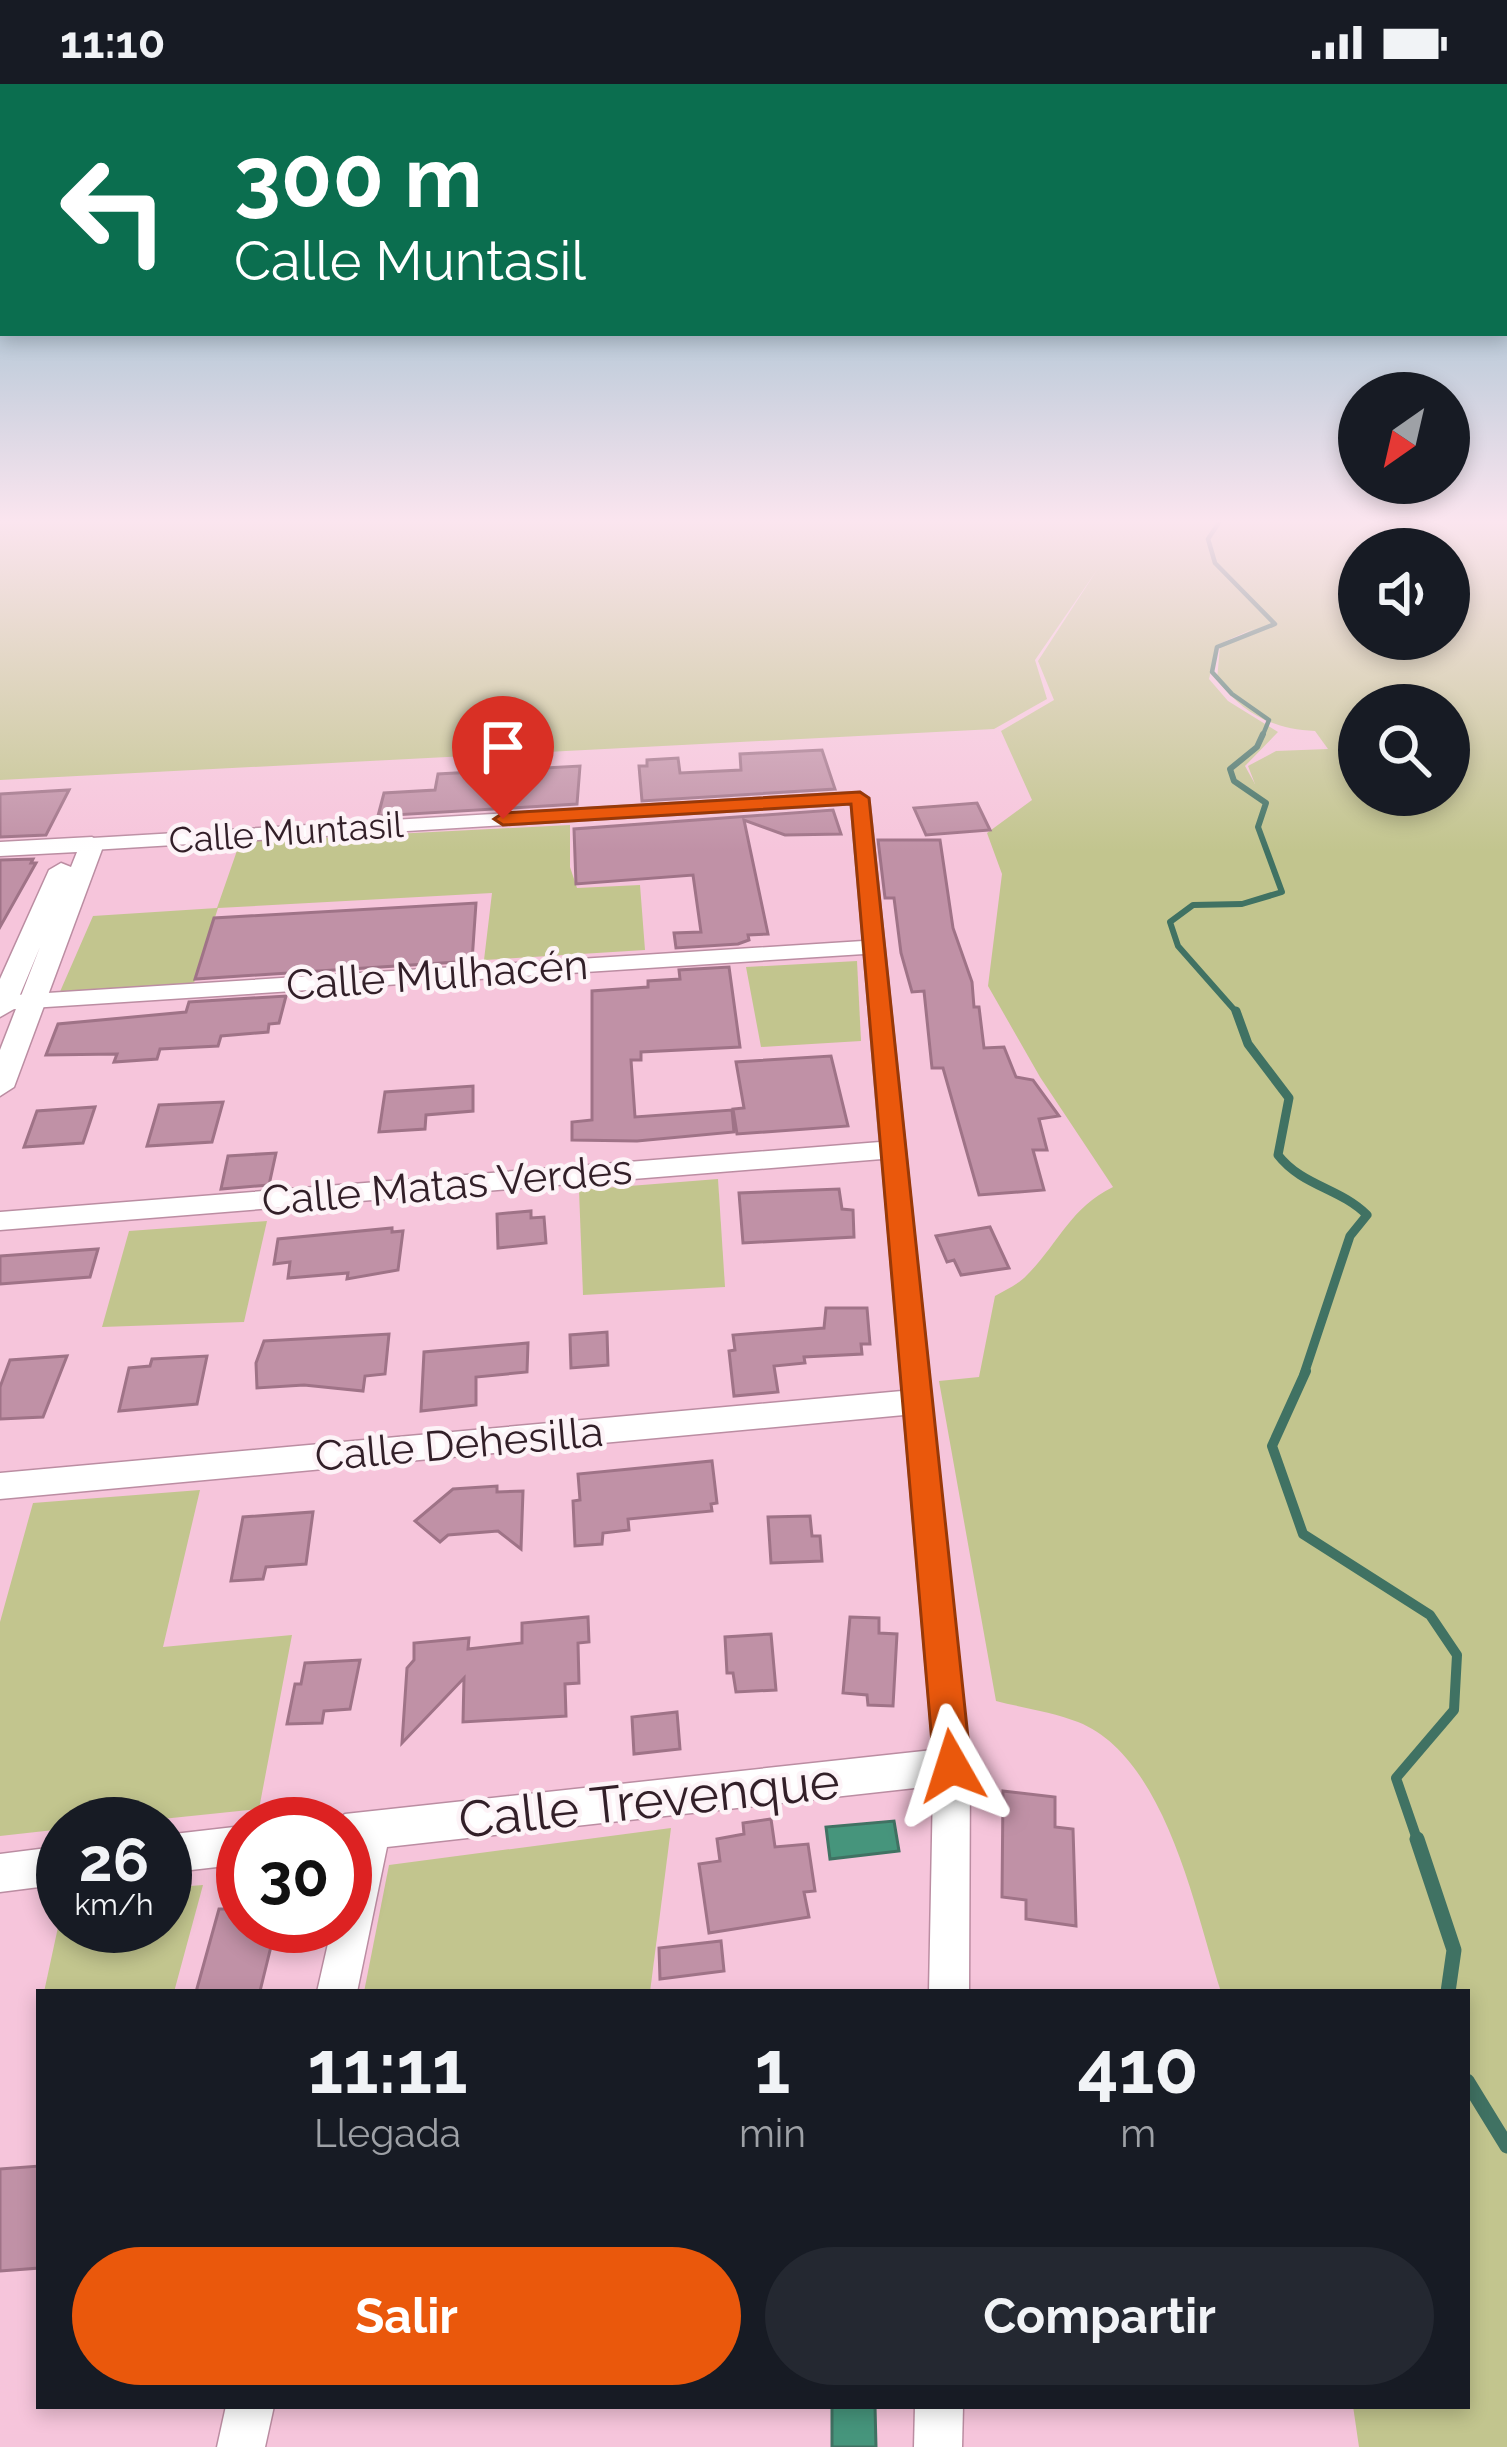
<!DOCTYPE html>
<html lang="es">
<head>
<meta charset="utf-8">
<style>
	:root { --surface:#171b24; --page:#242831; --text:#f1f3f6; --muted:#9ea1a6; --accent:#ea580c }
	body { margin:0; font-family:Raleway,sans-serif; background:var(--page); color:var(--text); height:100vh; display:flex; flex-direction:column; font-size:45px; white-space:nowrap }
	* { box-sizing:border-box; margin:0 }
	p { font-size:39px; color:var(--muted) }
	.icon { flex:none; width:66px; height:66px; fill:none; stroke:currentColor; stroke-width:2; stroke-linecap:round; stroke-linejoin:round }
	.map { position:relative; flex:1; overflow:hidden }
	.details { position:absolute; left:36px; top:1905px; width:1434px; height:420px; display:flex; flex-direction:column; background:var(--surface); border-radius:0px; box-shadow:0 6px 18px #0003 }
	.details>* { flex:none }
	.banner { position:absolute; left:0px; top:0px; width:1509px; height:252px; box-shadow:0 6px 18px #0003; background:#0b6e4f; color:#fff; overflow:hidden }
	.needle { width:78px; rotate:214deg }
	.tools { position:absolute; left:1338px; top:288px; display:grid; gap:24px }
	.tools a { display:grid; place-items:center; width:132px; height:132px; border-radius:50%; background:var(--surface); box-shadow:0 6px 18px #0003; font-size:60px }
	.speed { position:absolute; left:36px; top:1713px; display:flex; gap:24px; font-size:60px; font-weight:700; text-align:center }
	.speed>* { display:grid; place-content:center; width:156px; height:156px; border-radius:50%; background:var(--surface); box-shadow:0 6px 18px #0003; line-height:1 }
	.speed small { font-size:30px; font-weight:400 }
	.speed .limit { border:18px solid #d22; background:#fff; color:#111 }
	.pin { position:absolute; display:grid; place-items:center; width:102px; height:102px; color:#fff; margin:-123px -51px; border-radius:50% 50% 50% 0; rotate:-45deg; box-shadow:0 0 12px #0007 }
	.pin .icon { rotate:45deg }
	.me { position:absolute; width:132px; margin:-66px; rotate:354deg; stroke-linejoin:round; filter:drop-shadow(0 0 9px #0008) }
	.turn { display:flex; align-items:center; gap:42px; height:252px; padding:0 36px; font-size:54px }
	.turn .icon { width:156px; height:156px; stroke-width:2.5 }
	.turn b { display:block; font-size:84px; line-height:102px }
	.eta { display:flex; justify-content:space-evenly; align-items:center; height:204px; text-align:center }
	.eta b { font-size:72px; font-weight:700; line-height:84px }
	.button { display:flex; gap:24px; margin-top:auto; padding:24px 36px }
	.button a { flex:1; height:138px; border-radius:72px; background:var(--accent); color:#fff; font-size:48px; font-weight:700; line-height:138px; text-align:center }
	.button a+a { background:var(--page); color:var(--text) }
	.status { display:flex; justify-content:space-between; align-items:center; height:84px; padding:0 60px; background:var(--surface); direction:ltr }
	.status svg { height:33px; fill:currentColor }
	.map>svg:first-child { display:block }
	.green { fill:#c2c58e; fill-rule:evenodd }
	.water { fill:#46957c; stroke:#407263; stroke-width:3 }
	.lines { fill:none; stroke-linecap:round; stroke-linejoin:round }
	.stream-far4 { stroke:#407263; stroke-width:4.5 }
	.stream-far3 { stroke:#407263; stroke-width:6 }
	.stream-far2 { stroke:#407263; stroke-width:9 }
	.stream-far1 { stroke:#407263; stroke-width:10 }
	.stream { stroke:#407263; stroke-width:15 }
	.building { fill:#c091a6; stroke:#9f7387; stroke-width:3 }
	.minor-casing { stroke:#bb8da2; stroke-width:3 }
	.tertiary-casing { stroke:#bb8da2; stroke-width:3 }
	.minor { fill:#fff; fill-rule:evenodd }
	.tertiary { fill:#fff; fill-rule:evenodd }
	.route { fill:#ea580c; stroke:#983908; stroke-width:3 }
	.labels { text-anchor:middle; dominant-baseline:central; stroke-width:9; stroke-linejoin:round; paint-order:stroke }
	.far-street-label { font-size:36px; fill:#321f28; stroke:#fdf3f7 }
	.street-label { font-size:42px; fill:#321f28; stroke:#fdf3f7 }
	.near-street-label { font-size:51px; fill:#321f28; stroke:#fdf3f7 }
</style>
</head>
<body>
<div class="status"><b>11:10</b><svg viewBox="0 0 49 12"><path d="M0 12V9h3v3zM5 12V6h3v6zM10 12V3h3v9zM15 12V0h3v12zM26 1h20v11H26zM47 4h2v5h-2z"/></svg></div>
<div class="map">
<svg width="1507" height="2363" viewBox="0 0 1507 2363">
	<rect width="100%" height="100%" fill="#f6c5db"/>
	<g class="green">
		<path d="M 0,437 L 1507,437 L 1507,2363 L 1359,2363 L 1353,2322 L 1467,2322 L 1467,1908 L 1221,1908 C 1195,1826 1166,1673 1078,1638 C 1053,1628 1023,1624 996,1617 L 939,1297 L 979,1293 L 995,1212 C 1005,1206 1019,1200 1027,1191 C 1059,1159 1070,1124 1113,1103 L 1040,993 L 988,902 L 1002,790 L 987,749 L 1032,716 L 1001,647 L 1054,616 L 1038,577 L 1097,486 L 1035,576 L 1047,615 L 994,645 L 0,696 ZM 1359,465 L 1449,465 L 1449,555 L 1359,555 ZM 1255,544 L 1220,562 L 1217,596 C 1244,630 1272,645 1315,647 L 1328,665 L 1276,667 L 1248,682 L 1255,700 L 1245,682 L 1278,648 L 1228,617 L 1209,595 L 1217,561 ZM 1359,621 L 1449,621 L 1449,711 L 1359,711 Z"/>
		<polygon points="570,741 570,783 577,804 640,801 645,866 484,876 492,809 218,824 193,902 59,910 93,832 217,824 240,758"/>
		<polygon points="857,877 861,957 761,963 746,883"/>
		<polygon points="718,1095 725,1203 583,1211 579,1106"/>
		<polygon points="267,1137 244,1238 102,1243 129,1147"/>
		<polygon points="200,1406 163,1563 292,1551 259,1725 114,1740 63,1740 63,1745 0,1752 0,1538 33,1419"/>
		<polygon points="671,1744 650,1908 364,1908 389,1781"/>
		<polygon points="203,1801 174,1908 44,1908 63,1820 63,1842 165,1842 165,1804"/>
	</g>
	<g class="water">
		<polygon points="894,1737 899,1767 830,1775 826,1743"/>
		<polygon points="832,2322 875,2322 876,2363 832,2363"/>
	</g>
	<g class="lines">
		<polyline class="stream-far4" points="1220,437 1208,455 1215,479 1275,540 1217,563 1212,588 1232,610 1269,636 1262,653"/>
		<polyline class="stream-far3" points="1238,930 1178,862 1170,838 1193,821 1242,820 1282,808 1258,743 1266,719 1234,697 1230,685 1257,663 1263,650"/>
		<path class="stream-far2" d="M 1236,927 L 1248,960 L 1289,1014 L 1278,1071 C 1302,1102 1340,1104 1367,1131 L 1350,1152 L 1304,1290"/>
		<polyline class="stream-far1" points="1306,1287 1272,1362 1303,1450 1430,1531 1457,1571 1454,1626 1396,1694 1418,1758"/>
		<g class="stream">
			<polyline points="1417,1755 1454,1866 1448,1908"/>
			<polyline points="1467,1997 1507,2062"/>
		</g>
	</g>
	<g class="building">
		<polygon points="822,666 835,705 642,717 639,682 647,682 647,676 678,674 680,689 741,686 740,670"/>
		<polygon points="580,682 577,720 378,732 384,709 435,706 438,690"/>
		<polygon points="69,706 46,751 0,753 0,710"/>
		<polygon points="977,719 990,746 926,751 914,724"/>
		<polygon points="833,726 841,750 785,751 744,736 768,850 748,851 749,856 738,860 676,864 674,849 701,848 693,791 576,800 574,745"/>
		<polygon points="878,756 940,756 953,844 972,898 974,923 979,923 984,964 1004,963 1016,993 1033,996 1059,1032 1039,1035 1047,1066 1033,1066 1044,1106 979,1111 943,984 932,984 924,907 912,908 901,869 894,814 885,814"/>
		<polygon points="33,775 31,779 36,779 0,843 0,776"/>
		<polygon points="476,819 472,877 195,895 214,834"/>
		<polygon points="729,883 740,963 641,968 641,976 631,976 635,1033 732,1026 734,1048 637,1057 572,1056 572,1038 592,1036 592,907 648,903 648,897 680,895 679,886"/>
		<polygon points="286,912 279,939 269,940 268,948 221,952 218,962 160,965 157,975 114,978 117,970 46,971 58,940 186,928 189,918"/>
		<polygon points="831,972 848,1042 737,1050 733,1025 744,1024 736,978"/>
		<polygon points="473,1002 473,1027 426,1031 425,1045 379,1048 385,1008"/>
		<polygon points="223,1018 212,1058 147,1062 159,1021"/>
		<polygon points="95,1023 83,1059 24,1063 37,1027"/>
		<polygon points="276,1069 269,1101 221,1105 228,1072"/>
		<polygon points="839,1105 842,1125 853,1126 854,1153 743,1159 739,1109"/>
		<polygon points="531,1127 531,1134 544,1133 546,1159 498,1164 497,1130"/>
		<polygon points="990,1143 1009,1184 961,1191 954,1176 947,1178 936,1152"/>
		<polygon points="392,1144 392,1148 403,1147 398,1186 347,1195 348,1189 288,1194 290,1178 274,1180 278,1155"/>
		<polygon points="98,1165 90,1193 0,1200 0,1172"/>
		<polygon points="826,1224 867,1224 870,1260 861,1260 862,1270 804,1273 805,1279 774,1282 778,1308 734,1312 729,1267 735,1266 733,1251 824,1244"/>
		<polygon points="607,1248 608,1281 571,1284 570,1251"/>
		<polygon points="389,1250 385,1290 365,1292 363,1307 304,1301 257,1304 256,1279 264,1257"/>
		<polygon points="528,1259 527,1288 476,1293 476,1321 421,1327 424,1268"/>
		<polygon points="67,1272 43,1333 0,1335 0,1303 10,1276"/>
		<polygon points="207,1272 197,1320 119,1327 129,1284 150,1282 152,1275"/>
		<polygon points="712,1377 717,1419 711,1420 712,1427 628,1435 629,1446 603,1449 602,1460 575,1462 573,1417 580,1416 578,1390"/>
		<polygon points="497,1402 497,1408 523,1407 521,1465 498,1447 448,1451 440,1458 415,1437 453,1405"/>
		<polygon points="313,1428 306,1480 266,1483 263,1495 231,1497 243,1433"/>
		<polygon points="810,1432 812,1452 820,1452 822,1477 771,1479 768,1433"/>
		<polygon points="588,1533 589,1558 578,1559 579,1599 565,1600 566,1632 463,1638 464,1594 402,1659 407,1584 414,1576 414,1559 469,1554 468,1565 522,1559 522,1539"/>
		<polygon points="850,1533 879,1534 879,1549 897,1550 893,1622 868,1621 867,1611 843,1609"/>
		<polygon points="771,1550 776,1606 736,1608 733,1589 727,1589 725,1553"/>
		<polygon points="360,1576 350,1625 324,1627 322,1639 287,1640 295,1600 301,1600 305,1579"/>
		<polygon points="677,1628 680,1665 634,1670 632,1633"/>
		<polygon points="1003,1707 1055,1713 1055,1743 1073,1745 1076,1842 1026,1835 1026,1816 1002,1813"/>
		<polygon points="771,1735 775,1763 808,1760 815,1807 804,1808 809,1833 709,1849 699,1780 720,1777 717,1755 744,1750 743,1739"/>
		<polygon points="219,1825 243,1825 243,1842 276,1842 260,1907 196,1908"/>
		<polygon points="721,1857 724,1887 660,1895 659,1864"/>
		<polygon points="39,2082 39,2184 0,2187 0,2085"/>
	</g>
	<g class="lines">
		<g class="minor-casing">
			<g id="minor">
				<polygon points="860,708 869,714 970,1682 969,1908 929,1908 933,1702 387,1763 357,1908 317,1908 332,1842 345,1842 348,1767 345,1768 345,1740 330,1740 345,1730 933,1666 904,1331 0,1415 0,1389 902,1307 882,1075 0,1146 0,1128 880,1058 864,870 0,926 0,912 863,857 851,720 92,766 82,760 92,754"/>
				<polygon points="243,1742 243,1780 165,1789 165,1751"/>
				<polygon points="63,1762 63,1800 0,1808 0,1770"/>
				<polygon points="226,2322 274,2322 265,2363 217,2363"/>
				<polygon points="915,2322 963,2322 962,2363 914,2363"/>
			</g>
		</g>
		<g class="tertiary-casing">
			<polygon id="tertiary" points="92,753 104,760 14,1003 0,1012 0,966 40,863 14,925 0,933 0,895 49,786 61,779 71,783 77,768 0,772 0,758"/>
		</g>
		<use href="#minor" class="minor"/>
		<use href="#tertiary" class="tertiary"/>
	</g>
	<linearGradient id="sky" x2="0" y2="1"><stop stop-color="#67a8bd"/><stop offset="0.57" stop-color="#fbe5ef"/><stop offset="1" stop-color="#fbe5ef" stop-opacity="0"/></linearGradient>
	<rect width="1507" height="768" fill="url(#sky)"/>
	<polygon class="route" points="860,708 869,714 971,1682 965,1695 952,1701 940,1695 934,1682 851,720 503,741 494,735 503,729"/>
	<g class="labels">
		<g class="far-street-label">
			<text transform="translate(286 748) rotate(-4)">Calle Muntasil</text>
		</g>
		<g class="street-label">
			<text transform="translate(437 891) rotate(-4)">Calle Mulhacén</text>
			<text transform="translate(447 1101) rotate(-5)">Calle Matas Verdes</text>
			<text transform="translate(459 1360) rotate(-5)">Calle Dehesilla</text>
		</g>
		<g class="near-street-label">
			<text transform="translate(649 1716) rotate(-6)">Calle Trevenque</text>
		</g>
	</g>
</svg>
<div class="tools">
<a><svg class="needle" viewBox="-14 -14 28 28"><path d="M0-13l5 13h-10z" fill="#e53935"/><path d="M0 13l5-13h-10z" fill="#9ea1a6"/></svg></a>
<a><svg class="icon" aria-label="sound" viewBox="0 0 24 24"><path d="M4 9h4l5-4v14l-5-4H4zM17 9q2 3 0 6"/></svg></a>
<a><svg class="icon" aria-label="search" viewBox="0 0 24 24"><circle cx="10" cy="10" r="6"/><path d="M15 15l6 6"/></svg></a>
</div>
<div class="speed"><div>26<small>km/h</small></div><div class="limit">30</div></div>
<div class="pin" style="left:503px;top:735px;background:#d93025"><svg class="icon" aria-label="arrive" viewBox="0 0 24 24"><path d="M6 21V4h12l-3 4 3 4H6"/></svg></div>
<svg class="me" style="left:952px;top:1682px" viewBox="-20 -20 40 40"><path d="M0-17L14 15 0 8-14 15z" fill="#ea580c" stroke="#fff" stroke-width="4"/></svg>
<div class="banner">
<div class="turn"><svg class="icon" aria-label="left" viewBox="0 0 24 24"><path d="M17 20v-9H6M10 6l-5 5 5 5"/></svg><div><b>300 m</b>Calle Muntasil</div></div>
</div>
<section class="details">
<div class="eta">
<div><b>11:11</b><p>Llegada</p></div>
<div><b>1</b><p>min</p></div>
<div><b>410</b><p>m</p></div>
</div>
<div class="button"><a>Salir</a><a>Compartir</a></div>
</section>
</div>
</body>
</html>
